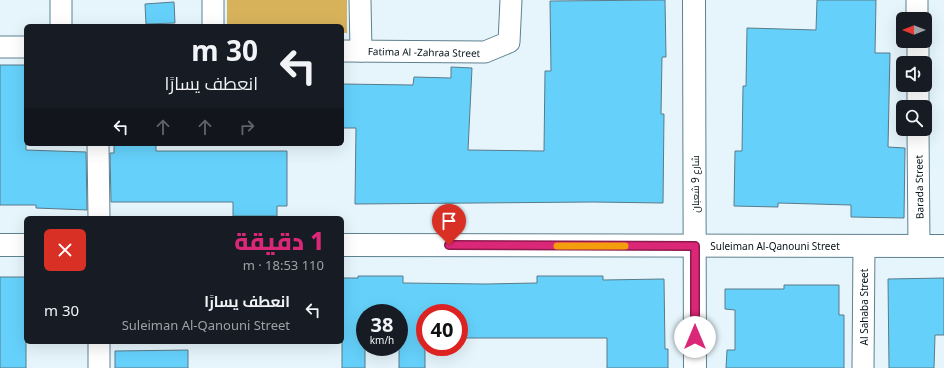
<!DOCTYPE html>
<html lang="ar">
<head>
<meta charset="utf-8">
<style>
	:root { --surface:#171b24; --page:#20242c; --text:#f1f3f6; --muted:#9ea1a6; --accent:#db2777 }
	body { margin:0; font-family:"Noto Sans",Cairo,sans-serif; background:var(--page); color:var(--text); direction:rtl; height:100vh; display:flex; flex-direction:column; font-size:15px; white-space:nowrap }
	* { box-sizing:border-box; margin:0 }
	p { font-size:13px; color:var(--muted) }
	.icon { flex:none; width:22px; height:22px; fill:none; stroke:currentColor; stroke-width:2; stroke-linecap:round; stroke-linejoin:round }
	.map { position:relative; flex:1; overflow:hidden; direction:ltr }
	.sheet { position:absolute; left:24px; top:216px; width:320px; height:128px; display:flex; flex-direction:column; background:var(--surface); border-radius:6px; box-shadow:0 4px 16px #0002; direction:rtl }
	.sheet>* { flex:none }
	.guide { position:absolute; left:24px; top:24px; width:320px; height:122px; border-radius:6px; box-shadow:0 4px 16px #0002; direction:rtl; background:#171b24; color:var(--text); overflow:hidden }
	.needle { width:26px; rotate:270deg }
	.tools { position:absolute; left:896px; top:12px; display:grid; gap:8px }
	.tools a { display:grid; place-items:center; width:36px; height:36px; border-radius:6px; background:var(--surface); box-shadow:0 4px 16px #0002; font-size:20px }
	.speed { position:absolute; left:356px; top:304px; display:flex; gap:8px; font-size:20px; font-weight:700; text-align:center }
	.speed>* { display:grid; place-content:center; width:52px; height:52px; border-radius:50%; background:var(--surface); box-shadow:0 4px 16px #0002; line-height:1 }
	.speed small { font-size:10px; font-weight:400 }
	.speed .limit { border:6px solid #d22; background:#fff; color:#111 }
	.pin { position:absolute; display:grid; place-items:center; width:34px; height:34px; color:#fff; margin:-41px -17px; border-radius:50% 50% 50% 0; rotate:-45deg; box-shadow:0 0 4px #0007 }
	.pin .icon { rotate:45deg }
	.me { position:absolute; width:44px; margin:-22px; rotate:0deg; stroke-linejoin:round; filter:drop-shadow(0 0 3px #0008) }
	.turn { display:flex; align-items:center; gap:14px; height:84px; padding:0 20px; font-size:18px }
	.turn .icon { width:52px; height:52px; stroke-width:2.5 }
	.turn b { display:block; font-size:28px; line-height:34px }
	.lanes { display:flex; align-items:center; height:38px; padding:0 20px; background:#0003; justify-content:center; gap:20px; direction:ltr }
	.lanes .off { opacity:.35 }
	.round { display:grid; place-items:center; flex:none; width:42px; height:42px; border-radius:6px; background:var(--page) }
	.head { display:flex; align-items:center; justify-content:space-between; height:68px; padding:0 20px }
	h1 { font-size:24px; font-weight:800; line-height:30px; color:var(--accent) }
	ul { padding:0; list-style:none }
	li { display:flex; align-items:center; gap:12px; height:52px; padding:0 20px }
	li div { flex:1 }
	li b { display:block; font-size:15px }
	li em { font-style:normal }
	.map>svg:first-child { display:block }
	.forest { fill:#d8b25b }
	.building { fill:#65d1fb; stroke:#597b8a }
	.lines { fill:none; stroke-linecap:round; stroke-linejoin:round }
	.minor-casing { stroke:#5e818f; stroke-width:23 }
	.tertiary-casing { stroke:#5e818f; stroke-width:24 }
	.minor { stroke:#fff; stroke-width:21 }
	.tertiary { stroke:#fff; stroke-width:22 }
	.route-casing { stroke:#8e194d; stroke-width:10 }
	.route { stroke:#db2777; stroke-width:7 }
	.slow { stroke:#f59e0b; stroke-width:7 }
	.labels { text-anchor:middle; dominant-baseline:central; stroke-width:3; stroke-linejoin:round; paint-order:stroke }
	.street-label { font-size:10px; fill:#041116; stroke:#fff }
</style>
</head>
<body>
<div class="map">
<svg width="944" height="368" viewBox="0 0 944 368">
	<rect width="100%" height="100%" fill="#e6f5fc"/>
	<polygon class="forest" points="227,0 347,0 347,33 342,33 342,26 227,26"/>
	<g class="building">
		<polygon points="665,0 666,57 662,57 661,114 664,114 663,203 593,202 355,204 356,128 342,128 342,84 413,85 414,77 451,78 451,67 472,68 468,150 544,151 545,71 551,71 550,1"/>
		<polygon points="817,0 876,0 875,53 890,53 888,147 905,148 904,218 851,217 851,205 778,203 778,207 734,206 735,151 742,151 743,86 746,86 747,28 816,30"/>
		<polygon points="174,2 175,23 146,24 145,4"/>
		<polygon points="0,65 26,65 26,150 86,152 87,210 36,208 36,205 0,205"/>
		<polygon points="114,144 156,144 156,151 287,151 287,206 277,206 277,216 233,216 233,202 111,202 110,153 114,153"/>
		<polygon points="358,276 403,276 403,283 486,284 537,283 537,276 603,276 603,280 664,279 665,349 668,349 668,368 607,368 607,338 459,338 459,313 425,313 425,368 399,368 399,313 365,313 365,368 342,368 342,278 358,278"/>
		<rect x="0" y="277" width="26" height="91"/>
		<polygon points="944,278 944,335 935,335 934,368 889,368 888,279"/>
		<polygon points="784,285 839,285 839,315 844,315 844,368 726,368 727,350 735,350 735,310 725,309 725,289 784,289"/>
		<polygon points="188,350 188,368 115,368 115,351"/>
	</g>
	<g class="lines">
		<g class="minor-casing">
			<g id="minor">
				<polyline points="61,0 61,26"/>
				<polyline points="213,0 213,26"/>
				<polyline points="360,0 361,51"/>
				<polyline points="917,0 917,19"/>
				<polyline points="918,41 918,63"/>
				<polyline points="0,47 26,47"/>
				<polyline points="342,51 485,52 509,42 511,0"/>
				<polyline points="918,85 918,107"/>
				<polyline points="918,129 919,246"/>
				<polyline points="98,144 99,218"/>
				<polyline points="99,368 99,342"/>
				<polyline points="863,368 864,246"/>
			</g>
		</g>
		<g class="tertiary-casing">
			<g id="tertiary">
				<polyline points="694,0 695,368"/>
				<polyline points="0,245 26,245"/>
				<polyline points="342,245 944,246"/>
			</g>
		</g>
		<use href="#minor" class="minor"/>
		<use href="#tertiary" class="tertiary"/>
	</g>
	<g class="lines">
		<g class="route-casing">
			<polyline id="route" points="449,245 695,246 695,337"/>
		</g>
		<use href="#route" class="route"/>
		<polyline class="slow" points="557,246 625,246"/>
	</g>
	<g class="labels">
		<g class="street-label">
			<text transform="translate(424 52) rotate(1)">Fatima Al -Zahraa Street</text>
			<text transform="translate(695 184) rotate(-90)">شارع 9 شعبان</text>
			<text transform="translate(919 187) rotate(-91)">Barada Street</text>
			<text x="775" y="246">Suleiman Al-Qanouni Street</text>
			<text transform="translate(864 307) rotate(-90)">Al Sahaba Street</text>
		</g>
	</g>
</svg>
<div class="tools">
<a><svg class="needle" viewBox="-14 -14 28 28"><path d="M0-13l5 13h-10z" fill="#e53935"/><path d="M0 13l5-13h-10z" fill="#9ea1a6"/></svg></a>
<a><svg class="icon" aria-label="sound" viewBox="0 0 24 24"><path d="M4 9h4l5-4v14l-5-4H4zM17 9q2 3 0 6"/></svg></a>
<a><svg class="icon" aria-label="search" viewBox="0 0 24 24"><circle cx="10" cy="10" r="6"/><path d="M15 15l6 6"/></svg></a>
</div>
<div class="speed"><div>38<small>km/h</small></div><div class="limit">40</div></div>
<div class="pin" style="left:449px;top:245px;background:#d93025"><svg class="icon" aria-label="arrive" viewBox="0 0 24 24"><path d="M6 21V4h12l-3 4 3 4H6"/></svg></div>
<svg class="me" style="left:695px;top:337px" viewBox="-20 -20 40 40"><circle r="19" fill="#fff"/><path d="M0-13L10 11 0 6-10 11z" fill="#db2777"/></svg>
<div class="guide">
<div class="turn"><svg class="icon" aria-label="left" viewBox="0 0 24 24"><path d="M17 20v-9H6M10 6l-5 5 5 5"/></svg><div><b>30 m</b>انعطف يسارًا</div></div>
<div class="lanes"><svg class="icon" aria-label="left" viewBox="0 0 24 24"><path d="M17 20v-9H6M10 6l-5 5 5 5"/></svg><svg class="icon off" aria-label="ahead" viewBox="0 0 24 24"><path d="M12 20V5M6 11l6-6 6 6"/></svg><svg class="icon off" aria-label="ahead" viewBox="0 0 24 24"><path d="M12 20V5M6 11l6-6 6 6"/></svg><svg class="icon off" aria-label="right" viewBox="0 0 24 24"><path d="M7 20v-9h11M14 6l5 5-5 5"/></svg></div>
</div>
<section class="sheet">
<div class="head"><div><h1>1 دقيقة</h1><p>110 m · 18:53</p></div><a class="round" style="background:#d93025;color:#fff"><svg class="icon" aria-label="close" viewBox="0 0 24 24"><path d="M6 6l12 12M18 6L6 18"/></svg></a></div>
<ul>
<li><svg class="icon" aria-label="left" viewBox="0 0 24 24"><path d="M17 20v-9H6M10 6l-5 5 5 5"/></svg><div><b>انعطف يسارًا</b><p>Suleiman Al-Qanouni Street</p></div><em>30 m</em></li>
</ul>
</section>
</div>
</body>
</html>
